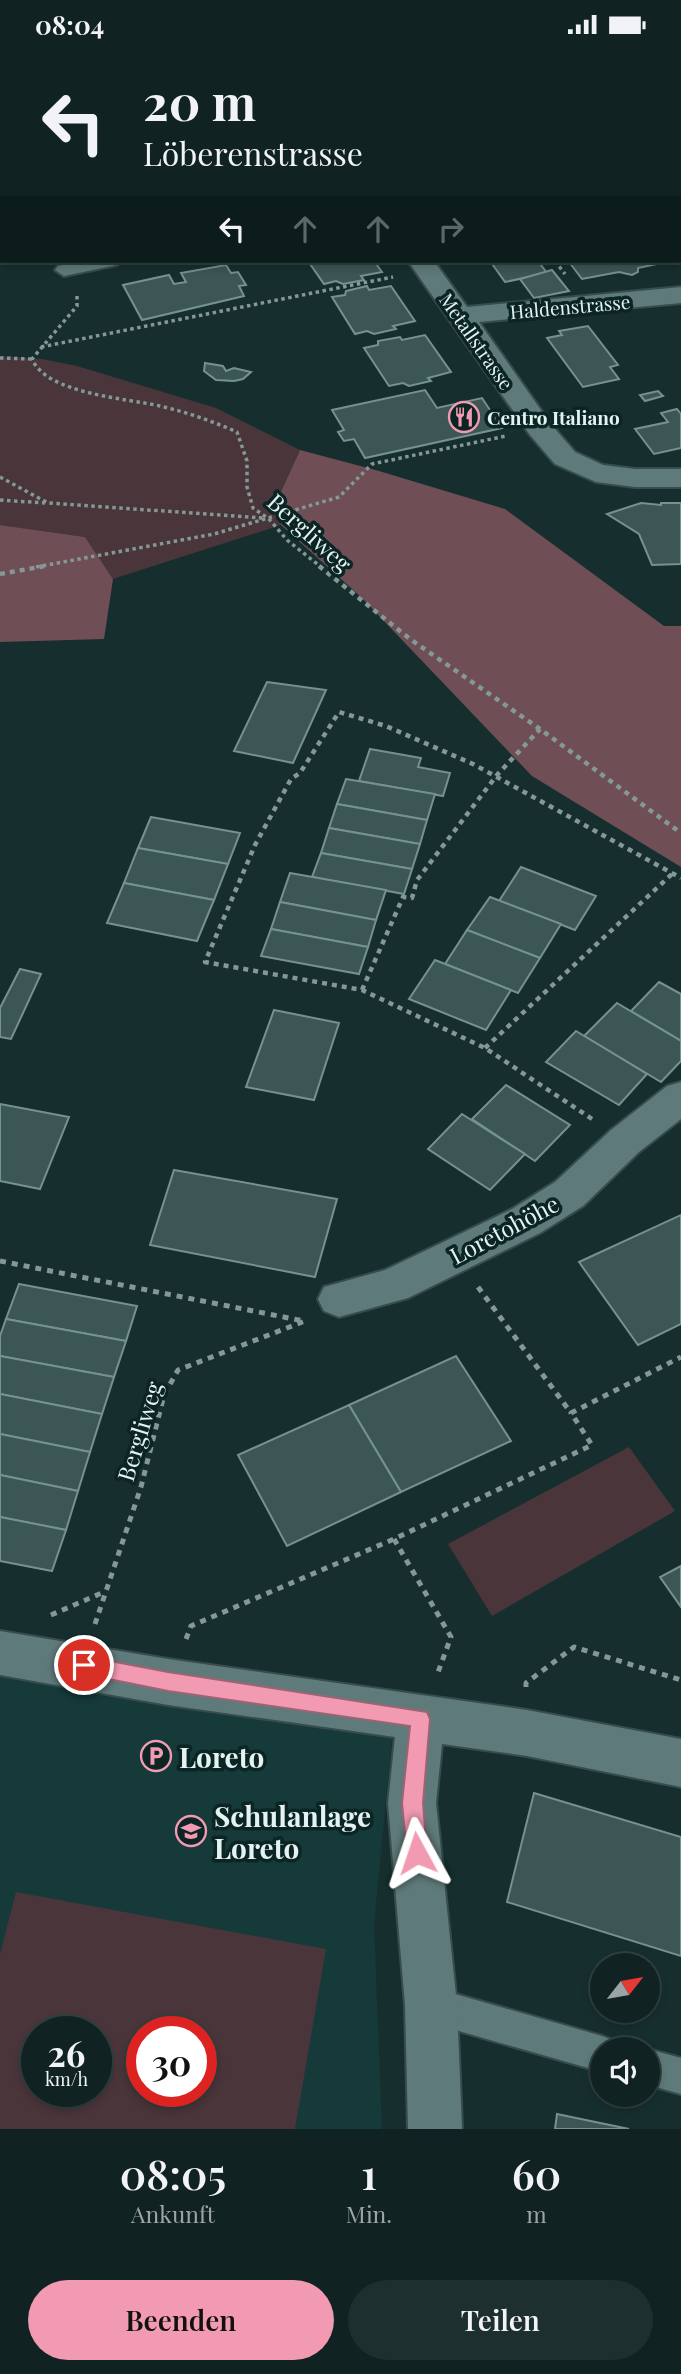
<!DOCTYPE html>
<html lang="de">
<head>
<meta charset="utf-8">
<style>
	:root { --surface:#102322; --page:#1e2f2f; --text:#f1f3f6; --muted:#9ca4a5; --line:#304040; --accent:#f19ab1 }
	body { margin:0; font-family:"Playfair Display",serif; background:var(--page); color:var(--text); height:100vh; display:flex; flex-direction:column; font-size:26px; white-space:nowrap }
	* { box-sizing:border-box; margin:0 }
	p { font-size:23px; color:var(--muted) }
	.icon { flex:none; width:38px; height:38px; fill:none; stroke:currentColor; stroke-width:2; stroke-linecap:round; stroke-linejoin:round }
	.map { position:relative; height:2080px; overflow:hidden }
	.drawer { display:flex; flex-direction:column; background:var(--surface); flex:1 }
	.drawer>* { flex:none }
	.banner { position:absolute; left:0px; top:0px; width:682px; height:214px; box-shadow:0 4px 10px #0003,0 0 0 2px var(--line); background:#102322; color:var(--text); overflow:hidden }
	.needle { width:46px; rotate:59deg }
	.tools { position:absolute; left:590px; top:1904px; display:grid; gap:14px }
	.tools a { display:grid; place-items:center; width:70px; height:70px; border-radius:50%; background:var(--surface); box-shadow:0 4px 10px #0003,0 0 0 2px var(--line); font-size:35px }
	.speed { position:absolute; left:21px; top:1967px; display:flex; gap:14px; font-size:35px; font-weight:700; text-align:center }
	.speed>* { display:grid; place-content:center; width:91px; height:91px; border-radius:50%; background:var(--surface); box-shadow:0 4px 10px #0003,0 0 0 2px var(--line); line-height:1 }
	.speed small { font-size:18px; font-weight:400 }
	.speed .limit { border:10px solid #d22; background:#fff; color:#111 }
	.pin { position:absolute; display:grid; place-items:center; width:60px; height:60px; color:#fff; margin:-30px; border:4px solid #fff; border-radius:50%; box-shadow:0 2px 7px #0007 }
	.me { position:absolute; width:77px; margin:-38px; rotate:355deg; stroke-linejoin:round; filter:drop-shadow(0 0 5px #0008) }
	.turn { display:flex; align-items:center; gap:24px; height:147px; padding:0 28px; font-size:32px }
	.turn .icon { width:91px; height:91px; stroke-width:2.5 }
	.turn b { display:block; font-size:49px; line-height:60px }
	.lanes { display:flex; align-items:center; height:66px; padding:0 28px; background:#0003; justify-content:center; gap:35px; direction:ltr }
	.lanes .off { opacity:.35 }
	.eta { display:flex; justify-content:space-evenly; align-items:center; height:119px; text-align:center }
	.eta b { font-size:42px; font-weight:600; line-height:49px }
	.cta { display:flex; gap:14px; margin-top:auto; padding:14px 28px }
	.cta a { flex:1; height:80px; border-radius:42px; background:var(--accent); color:#111; font-size:28px; font-weight:600; line-height:80px; text-align:center }
	.cta a+a { background:var(--page); color:var(--text) }
	.status { display:flex; justify-content:space-between; align-items:center; height:49px; padding:0 35px; background:var(--surface); direction:ltr }
	.status svg { height:19px; fill:currentColor }
	.map>svg:first-child { display:block }
	.built { fill:#153a39; fill-rule:evenodd }
	.green { fill:#49353a; fill-rule:evenodd }
	.forest { fill:#6f4e56 }
	.building { fill:#3c5655; stroke:#759190; stroke-width:2 }
	.lines { fill:none; stroke-linecap:round; stroke-linejoin:round }
	.lane-casing { stroke:#374c4c; stroke-width:4 }
	.street-casing { stroke:#374c4c; stroke-width:4 }
	.secondary-casing { stroke:#374c4c; stroke-width:4 }
	.path-far2 { stroke:#849897; stroke-width:3.5; stroke-dasharray:3.5 3.5; stroke-linecap:butt }
	.path-far1 { stroke:#849897; stroke-width:4.5; stroke-dasharray:5 5; stroke-linecap:butt }
	.path { stroke:#849897; stroke-width:5; stroke-dasharray:6 6; stroke-linecap:butt }
	.lane { fill:#5f7a7a; fill-rule:evenodd }
	.street { fill:#5f7a7a; fill-rule:evenodd }
	.secondary { fill:#5f7a7a; fill-rule:evenodd }
	.route { fill:#f19ab1; stroke:#9d6473; stroke-width:2 }
	.labels { text-anchor:middle; dominant-baseline:central; stroke-width:7; stroke-linejoin:round; paint-order:stroke }
	.far-street-label { font-size:19px; fill:#e4f3f2; stroke:#0b2525 }
	.far-poi-label { font-size:19px; font-weight:bold; fill:#e4f3f2; stroke:#0b2525; text-anchor:start }
	.street-label { font-size:23px; fill:#e4f3f2; stroke:#0b2525 }
	.near-poi-label { font-size:28px; font-weight:bold; fill:#e4f3f2; stroke:#0b2525; text-anchor:start }
</style>
</head>
<body>
<div class="status"><b>08:04</b><svg viewBox="0 0 49 12"><path d="M0 12V9h3v3zM5 12V6h3v6zM10 12V3h3v9zM15 12V0h3v12zM26 1h20v11H26zM47 4h2v5h-2z"/></svg></div>
<div class="map">
<svg width="681" height="2080" viewBox="0 0 681 2080">
	<rect width="100%" height="100%" fill="#162f2e"/>
	<path class="built" d="M 0,1622 L 392,1689 L 374,1875 L 382,2080 L 0,2080 ZM 37,1983 L 96,1983 L 96,2042 L 37,2042 ZM 142,1983 L 201,1983 L 201,2042 L 142,2042 Z"/>
	<g class="green">
		<polygon points="0,307 42,310 77,317 216,359 300,401 279,447 281,476 113,530 85,488 0,476"/>
		<polygon points="629,1398 675,1462 492,1567 448,1495"/>
		<path d="M 16,1843 L 326,1900 L 295,2080 L 0,2080 L 0,1905 ZM 37,1983 L 96,1983 L 96,2042 L 37,2042 ZM 142,1983 L 201,1983 L 201,2042 L 142,2042 Z"/>
	</g>
	<g class="forest">
		<polygon points="300,401 379,422 505,460 664,577 681,577 681,818 532,727 361,548 281,476 279,447"/>
		<polygon points="0,476 85,488 113,530 104,590 0,593"/>
	</g>
	<g class="building">
		<polygon points="0,0 223,0 224,2 2,2 2,57"/>
		<polygon points="301,0 470,0 460,2"/>
		<polygon points="308,212 374,212 382,223 361,227 364,231 343,235 336,232 324,235"/>
		<polygon points="490,212 538,212 547,224 505,233"/>
		<polygon points="574,212 671,212 638,219 638,223 632,226 619,223 582,230 569,213"/>
		<polygon points="226,216 231,224 238,223 246,236 239,237 244,247 142,271 123,236 169,226 174,235 186,233 181,224"/>
		<polygon points="552,221 569,242 534,249 520,230"/>
		<polygon points="367,237 369,241 391,237 415,272 393,277 396,280 374,285 367,282 355,285 332,248 345,246 346,242"/>
		<polygon points="588,277 618,316 610,318 619,330 583,338 547,289 562,286 559,282"/>
		<polygon points="425,286 451,323 428,329 431,332 409,337 403,334 389,337 364,299 378,296 378,292 400,288 402,291"/>
		<polygon points="205,314 223,317 226,322 234,319 251,323 243,330 234,332 216,331 204,322"/>
		<polygon points="425,341 437,359 482,349 502,379 365,409 354,390 344,392 338,383 344,381 332,361"/>
		<polygon points="658,342 663,347 645,352 640,346"/>
		<polygon points="677,360 681,365 681,399 654,405 635,380 668,373 661,364"/>
		<polygon points="641,454 661,456 661,454 681,454 681,515 652,516 639,485 607,465"/>
		<polygon points="267,633 326,641 293,714 234,702"/>
		<polygon points="370,700 421,709 418,718 450,724 443,747 359,732"/>
		<polygon points="346,730 435,745 427,771 337,755"/>
		<polygon points="337,755 427,771 420,795 329,779"/>
		<polygon points="151,768 240,784 228,815 138,799"/>
		<polygon points="329,779 420,795 412,820 321,804"/>
		<polygon points="138,799 228,815 214,851 124,834"/>
		<polygon points="321,804 412,820 404,845 312,828"/>
		<polygon points="521,818 596,847 575,881 499,852"/>
		<polygon points="290,824 386,841 376,871 280,853"/>
		<polygon points="124,834 214,851 197,892 107,874"/>
		<polygon points="490,848 561,875 540,909 467,881"/>
		<polygon points="280,853 376,871 368,898 271,880"/>
		<polygon points="271,880 368,898 359,925 261,907"/>
		<polygon points="467,881 540,909 518,944 445,915"/>
		<polygon points="435,911 511,941 486,981 409,950"/>
		<polygon points="20,920 41,925 11,990 0,988 0,959"/>
		<polygon points="659,933 681,945 681,992 631,962"/>
		<polygon points="617,954 681,992 681,1012 661,1033 584,987"/>
		<polygon points="274,961 339,974 314,1051 246,1038"/>
		<polygon points="576,982 647,1025 619,1056 546,1013"/>
		<polygon points="506,1036 570,1076 535,1112 472,1070"/>
		<polygon points="0,1055 69,1068 40,1140 0,1132"/>
		<polygon points="462,1065 525,1105 490,1141 428,1100"/>
		<polygon points="174,1121 337,1150 315,1228 150,1196"/>
		<polygon points="681,1166 681,1275 638,1296 579,1213"/>
		<polygon points="19,1235 137,1257 126,1292 6,1270"/>
		<polygon points="6,1270 126,1292 114,1328 0,1307 0,1287"/>
		<polygon points="0,1307 114,1328 102,1365 0,1345"/>
		<polygon points="456,1307 511,1392 401,1443 349,1356"/>
		<polygon points="0,1345 102,1365 90,1403 0,1385"/>
		<polygon points="349,1356 401,1443 287,1497 238,1406"/>
		<polygon points="0,1385 90,1403 78,1442 0,1426"/>
		<polygon points="0,1426 78,1442 66,1481 0,1468"/>
		<polygon points="0,1468 66,1481 52,1522 0,1512"/>
		<polygon points="681,1517 681,1558 660,1528"/>
		<polygon points="534,1744 681,1788 681,1907 507,1853"/>
		<polygon points="557,2065 629,2080 555,2080"/>
	</g>
	<g class="lines">
		<g class="lane-casing">
			<g id="lane">
				<polygon points="84,212 120,212 117,216 64,227 55,221 58,217"/>
				<polygon points="431,1938 602,1987 615,1992 618,2000 602,2000 602,2023 431,1974 419,1968 413,1956 419,1944"/>
				<polygon points="648,2000 681,2009 681,2045 648,2036"/>
			</g>
		</g>
		<g class="street-casing">
			<g id="street">
				<polygon points="256,0 280,0 281,2 257,2"/>
				<polygon points="623,0 648,0 649,2 624,2"/>
				<polygon points="408,212 434,212 467,258 681,238 681,254 479,273 550,374 575,403 603,416 635,420 681,420 681,438 635,438 596,433 555,415 530,386"/>
				<polygon points="681,1033 681,1070 639,1103 583,1157 540,1184 408,1249 339,1268 324,1262 318,1250 324,1238 385,1221 512,1160 555,1133 611,1081 667,1037"/>
				<polygon points="0,1582 168,1610 527,1661 681,1690 681,1738 527,1707 442,1695 436,1754 457,1956 462,2080 408,2080 405,1956 388,1754 395,1688 168,1656 0,1626"/>
			</g>
		</g>
		<g class="secondary-casing">
			<g id="secondary">
				<polygon points="589,0 622,0 588,2"/>
				<rect x="0" y="98" width="2" height="16"/>
			</g>
		</g>
		<g class="path-far2">
			<polyline points="25,2 35,0"/>
			<polyline points="555,212 565,225"/>
			<path d="M 77,247 L 77,257 L 32,310 C 47,345 125,349 160,357 C 186,363 212,372 237,383 L 247,412 L 247,438 L 253,459 L 269,470 L 287,491 L 321,518"/>
			<polyline points="41,298 393,228"/>
			<polyline points="0,309 32,310"/>
			<polyline points="0,428 48,454 264,469"/>
			<polyline points="0,451 45,454"/>
			<polyline points="36,518 214,485 339,448 372,415 506,387"/>
		</g>
		<g class="path-far1">
			<polyline points="319,517 410,590 540,680 681,784"/>
			<polyline points="0,525 45,517"/>
			<polyline points="362,941 403,848 412,849 417,831 497,726 540,680"/>
			<polyline points="485,999 672,825"/>
			<polyline points="592,1070 485,999 362,941 205,913 255,796 291,730 300,724 339,663 386,677 473,715 681,829"/>
		</g>
		<g class="path">
			<polyline points="0,1212 304,1272"/>
			<polyline points="478,1238 571,1364"/>
			<polyline points="394,1490 451,1588 437,1626"/>
			<polyline points="51,1566 104,1543"/>
			<polyline points="95,1575 141,1438 164,1346 178,1321 305,1272"/>
			<polyline points="186,1590 191,1577 394,1490 592,1396 571,1364 681,1308"/>
			<polyline points="526,1638 526,1634 574,1598 681,1631"/>
		</g>
		<use href="#lane" class="lane"/>
		<use href="#street" class="street"/>
		<use href="#secondary" class="secondary"/>
	</g>
	<polygon class="route" points="84,1607 168,1623 427,1663 430,1670 423,1754 427,1804 424,1811 417,1814 410,1811 407,1804 402,1754 410,1677 168,1642 84,1625 77,1622 74,1616 77,1609"/>
	<defs>
		<g id="restaurant-ring" transform="scale(1.575)"><circle r="9.5" fill="#0b2525" stroke="#f19ab1" stroke-width="1.5"/><path d="M-5-6h1v4h1v-4h1v4h1v-4h1v5L-1.5 .5V6h-2V.5L-5-1ZM5-6V6H3V1.5H1.5Q1.5-4 5-6Z" fill="#f19ab1"/></g>
		<g id="parking-ring" transform="scale(1.575)"><circle r="9.5" fill="#0b2525" stroke="#f19ab1" stroke-width="1.5"/><path d="M-3.5-5.5H1a3.5 3.5 0 0 1 0 7H-1V5.5H-3.5ZM-1-3.4V-.6H.8a1.4 1.4 0 0 0 0-2.8Z" fill="#f19ab1"/></g>
		<g id="school-ring" transform="scale(1.575)"><circle r="9.5" fill="#0b2525" stroke="#f19ab1" stroke-width="1.5"/><path d="M0-5L7-2L0 1L-7-2ZM-4 1L0 2.5L4 1V4Q0 6-4 4Z" fill="#f19ab1"/></g>
	</defs>
	<g fill-rule="evenodd">
		<use href="#restaurant-ring" x="464" y="368"/>
		<use href="#parking-ring" x="156" y="1707"/>
		<use href="#school-ring" x="191" y="1782"/>
	</g>
	<g class="labels">
		<g class="far-street-label">
			<text transform="translate(570 257) rotate(-5)">Haldenstrasse</text>
			<text transform="translate(477 292) rotate(55)">Metallstrasse</text>
		</g>
		<g class="far-poi-label">
			<text x="487" y="368">Centro Italiano</text>
		</g>
		<g class="street-label">
			<text transform="translate(310 483) rotate(42)">Bergliweg</text>
			<text transform="translate(504 1180) rotate(-28)">Loretohöhe</text>
			<text transform="translate(139 1382) rotate(-73)">Bergliweg</text>
		</g>
		<g class="near-poi-label">
			<text x="179" y="1707">Loreto</text>
			<text x="214" y="1766">Schulanlage<tspan x="214" dy="32">Loreto</tspan></text>
		</g>
	</g>
</svg>
<div class="tools">
<a><svg class="needle" viewBox="-14 -14 28 28"><path d="M0-13l5 13h-10z" fill="#e53935"/><path d="M0 13l5-13h-10z" fill="#9ca4a5"/></svg></a>
<a><svg class="icon" aria-label="sound" viewBox="0 0 24 24"><path d="M4 9h4l5-4v14l-5-4H4zM17 9q2 3 0 6"/></svg></a>
</div>
<div class="speed"><div>26<small>km/h</small></div><div class="limit">30</div></div>
<div class="pin" style="left:84px;top:1616px;background:#d93025"><svg class="icon" aria-label="arrive" viewBox="0 0 24 24"><path d="M6 21V4h12l-3 4 3 4H6"/></svg></div>
<svg class="me" style="left:417px;top:1804px" viewBox="-20 -20 40 40"><path d="M0-17L14 15 0 8-14 15z" fill="#f19ab1" stroke="#fff" stroke-width="4"/></svg>
<div class="banner">
<div class="turn"><svg class="icon" aria-label="left" viewBox="0 0 24 24"><path d="M17 20v-9H6M10 6l-5 5 5 5"/></svg><div><b>20 m</b>Löberenstrasse</div></div>
<div class="lanes"><svg class="icon" aria-label="left" viewBox="0 0 24 24"><path d="M17 20v-9H6M10 6l-5 5 5 5"/></svg><svg class="icon off" aria-label="ahead" viewBox="0 0 24 24"><path d="M12 20V5M6 11l6-6 6 6"/></svg><svg class="icon off" aria-label="ahead" viewBox="0 0 24 24"><path d="M12 20V5M6 11l6-6 6 6"/></svg><svg class="icon off" aria-label="right" viewBox="0 0 24 24"><path d="M7 20v-9h11M14 6l5 5-5 5"/></svg></div>
</div>
</div>
<section class="drawer">
<div class="eta">
<div><b>08:05</b><p>Ankunft</p></div>
<div><b>1</b><p>Min.</p></div>
<div><b>60</b><p>m</p></div>
</div>
<div class="cta"><a>Beenden</a><a>Teilen</a></div>
</section>
</body>
</html>
